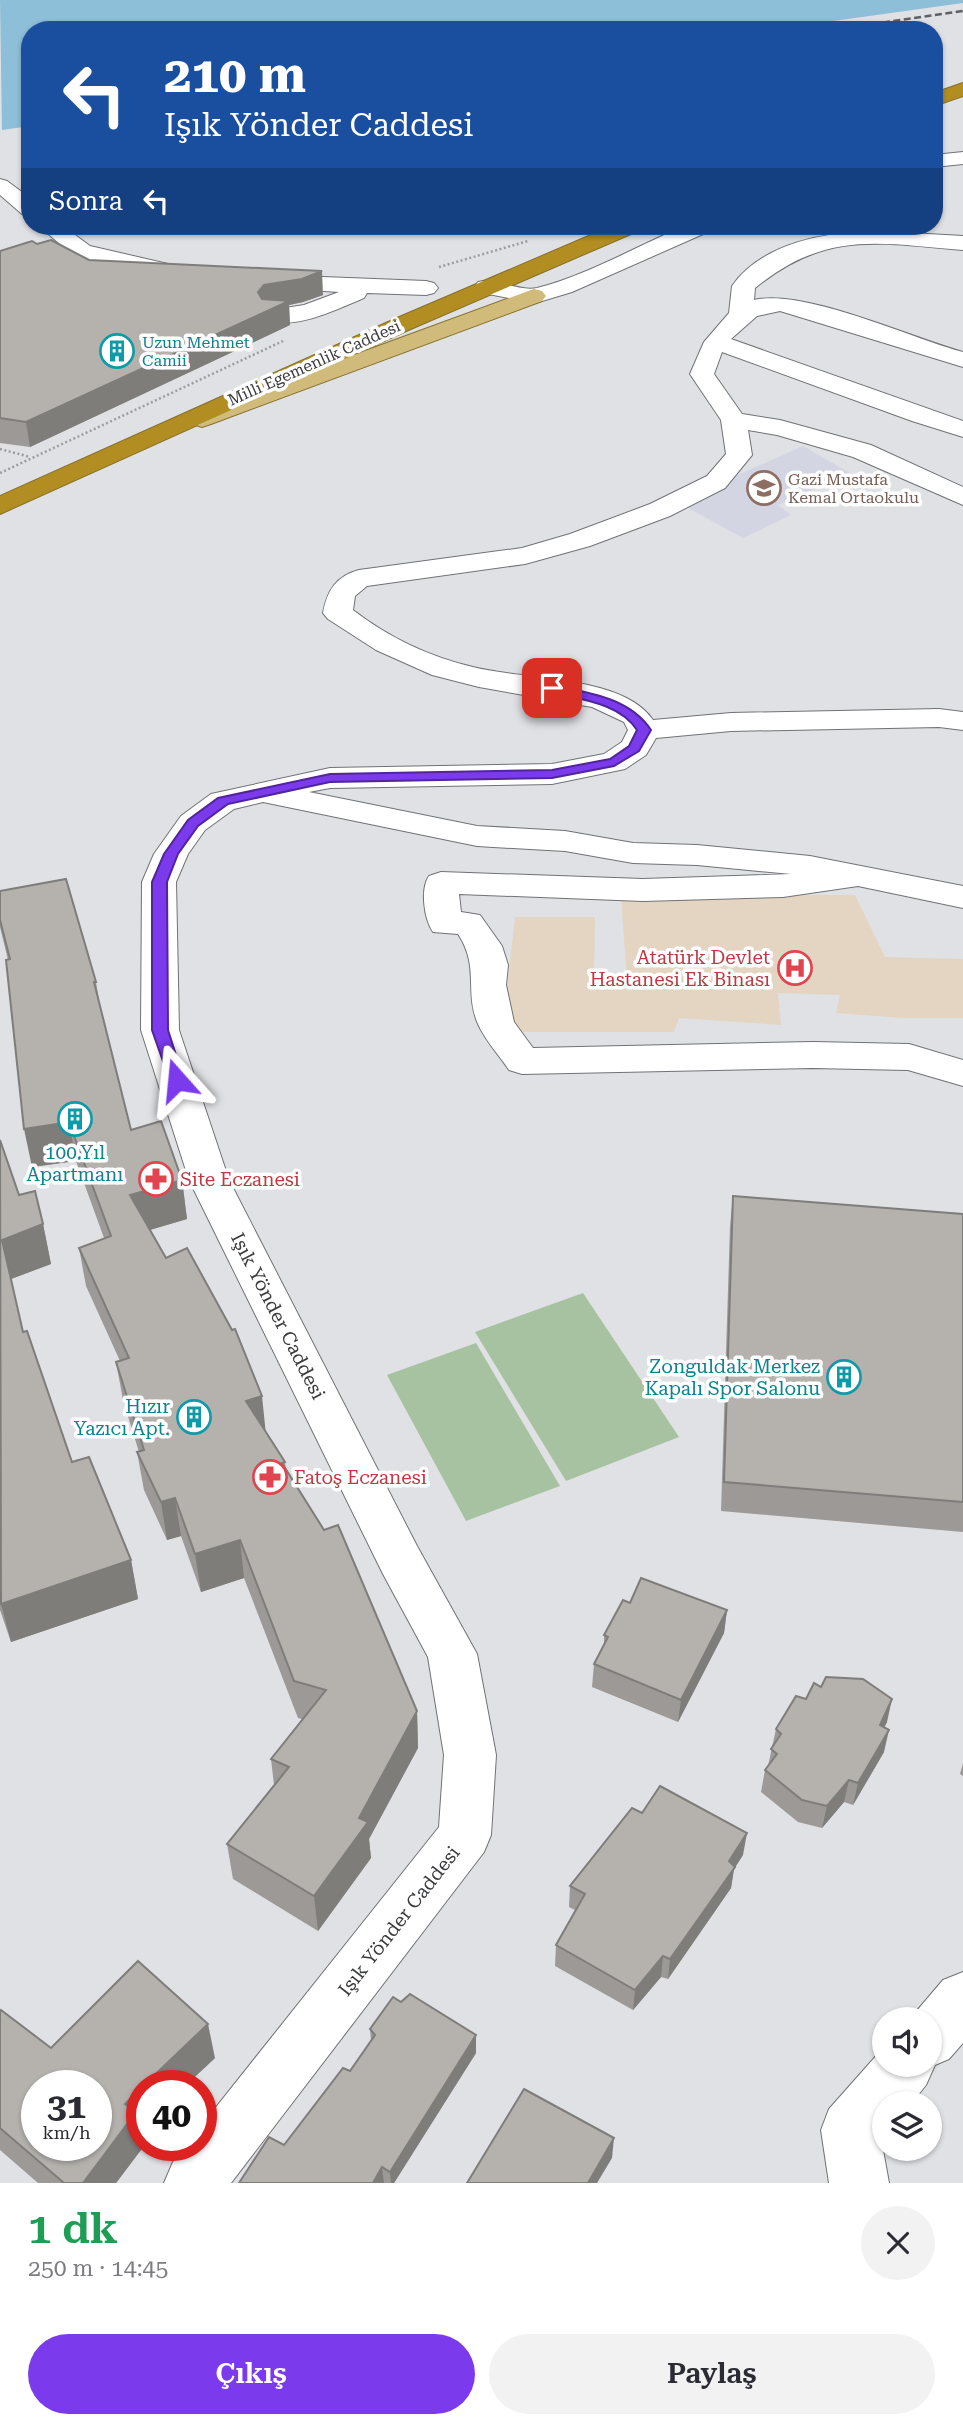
<!DOCTYPE html>
<html lang="tr">
<head>
<meta charset="utf-8">
<style>
	:root { --surface:#fff; --page:#f2f2f3; --text:#2b2b33; --muted:#7c7c81; --accent:#7c3aed }
	body { margin:0; font-family:"Roboto Serif",serif; background:var(--page); color:var(--text); height:100vh; display:flex; flex-direction:column; font-size:26px; white-space:nowrap }
	* { box-sizing:border-box; margin:0 }
	p { font-size:23px; color:var(--muted) }
	.icon { flex:none; width:38px; height:38px; fill:none; stroke:currentColor; stroke-width:2; stroke-linecap:round; stroke-linejoin:round }
	.map { position:relative; height:2183px; overflow:hidden }
	.side { display:flex; flex-direction:column; background:var(--surface); flex:1 }
	.side>* { flex:none }
	.hud { position:absolute; left:21px; top:21px; width:922px; height:214px; border-radius:28px; box-shadow:0 2px 5px #0004; background:#1a4fa0; color:#fff; overflow:hidden }
	.tools { position:absolute; left:872px; top:2007px; display:grid; gap:14px }
	.tools a { display:grid; place-items:center; width:70px; height:70px; border-radius:50%; background:var(--surface); box-shadow:0 2px 5px #0004; font-size:35px }
	.speed { position:absolute; left:21px; top:2070px; display:flex; gap:14px; font-size:35px; font-weight:700; text-align:center }
	.speed>* { display:grid; place-content:center; width:91px; height:91px; border-radius:50%; background:var(--surface); box-shadow:0 2px 5px #0004; line-height:1 }
	.speed small { font-size:18px; font-weight:400 }
	.speed .limit { border:10px solid #d22; background:#fff; color:#111 }
	.pin { position:absolute; display:grid; place-items:center; width:60px; height:60px; color:#fff; margin:-30px; border-radius:14px; box-shadow:0 4px 10px #0006 }
	.me { position:absolute; width:77px; margin:-38px; rotate:342deg; stroke-linejoin:round; filter:drop-shadow(0 0 5px #0008) }
	.turn { display:flex; align-items:center; gap:24px; height:147px; padding:0 28px; font-size:32px }
	.turn .icon { width:91px; height:91px; stroke-width:2.5 }
	.turn b { display:block; font-size:49px; line-height:60px }
	.then { display:flex; align-items:center; height:66px; padding:0 28px; background:#0003; gap:14px; font-size:26px }
	.round { display:grid; place-items:center; flex:none; width:74px; height:74px; border-radius:37px; background:var(--page) }
	.overview { display:flex; align-items:center; justify-content:space-between; height:119px; padding:0 28px }
	h1 { font-size:42px; font-weight:600; line-height:52px; color:#1e9e55 }
	.action { display:flex; gap:14px; margin-top:auto; padding:14px 28px }
	.action a { flex:1; height:80px; border-radius:42px; background:var(--accent); color:#fff; font-size:28px; font-weight:600; line-height:80px; text-align:center }
	.action a+a { background:var(--page); color:var(--text) }
	.map>svg:first-child { display:block }
	.built { fill:#d3d6e2 }
	.medical { fill:#e3d5c2 }
	.green { fill:#a7c2a0 }
	.water { fill:#8dbfd8 }
	.lines { fill:none; stroke-linecap:round; stroke-linejoin:round }
	.minor-casing { stroke:#707276; stroke-width:2 }
	.major-casing { stroke:#87702b; stroke-width:2 }
	.highway-casing { stroke:#87702b; stroke-width:2 }
	.path { stroke:#9b9da0; stroke-width:2.5; stroke-dasharray:2 2.5; stroke-linecap:butt }
	.minor { fill:#fff; fill-rule:evenodd }
	.major { fill:#d0bb7a; fill-rule:evenodd }
	.highway { fill:#b18d22; fill-rule:evenodd }
	.rail { stroke:#5f6163; stroke-width:2.5; stroke-dasharray:7 3.5; stroke-linecap:butt }
	.wall { fill:#9c9996 }
	.shaded-wall { fill:#7f7d7a }
	.building { fill:#b5b2ae; stroke:#7f7d7a; stroke-width:2; fill-rule:evenodd }
	.route { fill:#7c3aed; stroke:#51269a; stroke-width:2 }
	.labels { text-anchor:middle; dominant-baseline:central; stroke-width:7; stroke-linejoin:round; paint-order:stroke }
	.far-culture-label { font-size:16px; fill:#0d838f; stroke:#fff; text-anchor:start }
	.far-street-label { font-size:16px; fill:#3a3b3d; stroke:#fff }
	.far-education-label { font-size:16px; fill:#785e54; stroke:#fff; text-anchor:start }
	.health-label { font-size:19px; fill:#be3a42; stroke:#fff; text-anchor:start }
	.culture-label { font-size:19px; fill:#0d838f; stroke:#fff; text-anchor:end }
	.street-label { font-size:19px; fill:#3a3b3d; stroke:#fff }
</style>
</head>
<body>
<div class="map">
<svg width="963" height="2183" viewBox="0 0 963 2183">
	<rect width="100%" height="100%" fill="#dfe1e5"/>
	<polygon class="built" points="803,446 850,473 778,505 791,515 743,538 677,502"/>
	<polygon class="medical" points="700,895 855,895 885,957 963,959 963,1018 902,1018 836,1013 840,995 778,993 781,1025 679,1018 674,1032 502,1032 515,917 595,917 594,978 627,979 621,898"/>
	<g class="green">
		<polygon points="583,1293 679,1437 566,1481 475,1332"/>
		<polygon points="476,1343 560,1486 466,1521 387,1375"/>
	</g>
	<polygon class="water" points="0,0 963,0 963,3 790,27 753,29 769,29 767,30 30,30 30,126 2,130"/>
	<g class="lines">
		<g class="minor-casing">
			<g id="minor">
				<polygon points="963,152 963,164 934,167 934,155"/>
				<polygon points="0,179 7,181 30,198 30,215 22,214 0,195"/>
				<polygon points="39,226 63,226 90,246 181,267 184,272 181,277 173,279 74,256"/>
				<path d="M 684,226 L 713,226 L 710,231 L 572,292 L 542,301 L 534,303 L 478,292 L 474,287 L 478,282 C 497,277 518,292 537,288 C 583,277 640,245 684,226 Z"/>
				<path d="M 874,231 L 963,236 L 963,250 C 878,243 826,230 755,288 L 754,300 C 803,288 911,338 963,352 L 963,367 L 780,311 L 757,316 L 731,339 L 963,421 L 963,437 L 912,421 L 722,352 L 714,374 L 742,414 L 780,420 L 871,445 L 963,487 L 963,505 L 853,457 L 777,435 L 748,430 L 752,455 L 725,488 L 670,516 L 590,546 L 525,564 L 367,586 L 355,596 L 353,610 C 388,637 430,657 473,667 C 522,680 623,675 653,720 L 731,713 L 939,709 L 963,712 L 963,730 L 939,727 L 731,731 L 656,738 L 646,755 L 625,769 L 552,784 L 330,788 L 309,792 L 477,826 L 565,831 L 633,843 L 697,845 L 810,856 L 963,886 L 963,908 L 858,886 L 783,897 L 643,901 L 459,894 L 461,912 L 480,915 L 502,946 L 508,965 L 506,985 L 514,1022 L 533,1048 L 813,1042 L 909,1044 L 963,1060 L 963,1086 L 908,1070 L 813,1068 L 522,1074 L 509,1070 C 499,1055 485,1040 478,1024 C 464,992 480,967 458,934 L 433,932 C 424,919 420,889 429,876 L 441,872 L 643,879 L 791,874 L 697,865 L 633,863 L 565,851 L 477,846 L 263,802 L 234,809 L 205,830 L 188,854 L 176,882 L 179,1030 L 229,1180 L 417,1546 L 477,1654 L 496,1755 L 491,1835 L 484,1852 L 231,2183 L 164,2183 L 173,2162 L 186,2146 L 201,2146 L 201,2126 L 439,1827 L 444,1755 L 428,1657 L 383,1574 L 189,1180 L 141,1030 L 142,882 L 154,854 L 181,816 L 211,794 L 330,768 L 552,764 L 604,754 L 622,742 L 628,730 L 624,722 L 592,707 L 479,687 L 432,675 L 376,650 L 328,619 L 323,613 C 327,591 336,576 359,570 L 522,548 L 570,534 L 650,504 L 707,476 L 726,454 L 721,420 L 690,374 L 704,342 L 729,313 L 732,286 C 762,243 826,232 874,231 Z"/>
				<path d="M 271,275 L 426,281 L 434,283 L 438,288 L 434,293 L 426,295 L 367,293 L 364,298 C 335,310 298,329 266,321 L 262,316 L 266,311 L 304,305 L 339,292 L 263,287 L 260,282 L 263,277 Z"/>
				<polygon points="963,1972 963,2043 949,2059 935,2065 926,2085 911,2104 884,2104 884,2135 881,2139 889,2183 829,2183 821,2130 829,2109 884,2047 884,2065 929,2065 929,2020 909,2020 943,1980"/>
			</g>
		</g>
		<g class="major-casing">
			<polygon id="major" points="534,289 542,291 546,296 542,301 211,424 202,427 193,424 189,419 193,414"/>
		</g>
		<g class="highway-casing">
			<g id="highway">
				<polygon points="963,83 963,96 934,106 934,93"/>
				<polygon points="612,226 641,226 638,231 413,328 0,514 0,496 397,318"/>
			</g>
		</g>
		<g class="path">
			<polyline points="439,267 528,241"/>
			<polyline points="0,449 30,457"/>
			<polyline points="0,473 283,341"/>
		</g>
		<use href="#minor" class="minor"/>
		<use href="#major" class="major"/>
		<use href="#highway" class="highway"/>
		<polyline class="rail" points="831,30 963,11"/>
	</g>
	<g class="wall">
		<polygon points="37,244 89,260 323,295 303,302 289,305 290,325 30,447 0,443 0,251"/>
		<polygon points="0,891 96,982 100,1007 131,1130 182,1180 187,1219 150,1230 266,1431 285,1462 286,1471 417,1711 418,1748 369,1839 371,1858 318,1931 233,1879 227,1844 274,1785 271,1759 302,1719 298,1718 244,1578 201,1592 181,1536 167,1540 144,1490 137,1452 139,1452 123,1400 116,1362 120,1361 86,1286 79,1248 104,1238 76,1161 32,1167 8,960 0,927"/>
		<polygon points="0,1140 19,1195 43,1224 51,1264 11,1279 23,1332 72,1462 131,1560 138,1599 11,1642 0,1610"/>
		<polygon points="733,1196 963,1214 963,1532 721,1511 730,1226"/>
		<polygon points="630,1603 727,1610 724,1633 678,1722 592,1687 594,1664 604,1645 604,1635"/>
		<polygon points="806,1699 887,1722 884,1727 884,1752 853,1805 844,1802 822,1828 798,1822 761,1792 765,1770 768,1766 776,1729"/>
		<polygon points="963,1763 963,1776 960,1774"/>
		<polygon points="642,1813 743,1855 734,1869 731,1888 668,1979 661,1977 633,2010 555,1966 556,1945 575,1910 569,1907 570,1886"/>
		<polygon points="0,2012 51,2048 215,2058 185,2086 142,2086 142,2129 141,2130 142,2146 144,2146 116,2183 38,2183 0,2150"/>
		<polygon points="370,2029 476,2053 394,2183 239,2183 284,2145 350,2071 371,2041"/>
	</g>
	<g class="shaded-wall">
		<polygon points="322,271 323,295 303,302 289,305 290,325 30,447 26,422 258,292 264,285"/>
		<polygon points="69,1122 76,1161 32,1167 24,1129"/>
		<polygon points="182,1180 187,1219 136,1234 130,1195"/>
		<polygon points="43,1224 51,1264 11,1279 2,1240"/>
		<polygon points="262,1396 266,1435 246,1401"/>
		<polygon points="175,1498 181,1536 167,1540 161,1502"/>
		<polygon points="240,1540 244,1578 201,1592 195,1554"/>
		<polygon points="131,1560 138,1599 11,1642 1,1604"/>
		<polygon points="727,1610 724,1633 678,1722 681,1700"/>
		<polygon points="892,1699 887,1722 875,1747 880,1725"/>
		<polygon points="417,1711 418,1748 369,1839 371,1858 318,1931 314,1896 359,1818"/>
		<polygon points="889,1730 884,1752 853,1805 858,1783"/>
		<polygon points="849,1780 844,1802 822,1828 827,1806"/>
		<polygon points="747,1833 743,1855 734,1869 731,1888 668,1979 670,1959 729,1861"/>
		<polygon points="663,1956 661,1977 633,2010 635,1990"/>
		<polygon points="208,2024 215,2058 185,2086 143,2086"/>
		<polygon points="476,2035 476,2053 394,2183 391,2183 390,2172"/>
		<polygon points="142,2087 142,2129 141,2130 142,2146 144,2146 116,2183 83,2183 125,2104"/>
		<polygon points="614,2138 612,2158 597,2183 588,2183"/>
		<polygon points="382,2167 384,2183 373,2183"/>
	</g>
	<g class="building">
		<polygon points="51,240 89,260 322,271 302,279 264,285 258,292 262,299 289,301 26,422 0,418 0,251 32,241 37,244"/>
		<polygon points="66,879 96,982 94,982 131,1130 161,1121 182,1180 130,1195 166,1258 187,1248 232,1330 235,1329 262,1396 246,1401 285,1462 282,1463 324,1530 338,1525 417,1711 359,1818 368,1822 314,1896 227,1844 289,1767 271,1759 326,1690 294,1681 240,1540 195,1554 175,1498 161,1502 137,1452 144,1450 116,1362 129,1358 79,1248 111,1236 69,1122 24,1129 6,960 10,959 0,920 0,891"/>
		<polygon points="0,1140 19,1195 35,1191 43,1224 2,1240 23,1332 27,1331 72,1462 89,1457 131,1560 1,1604"/>
		<polygon points="733,1196 963,1214 963,1502 724,1482"/>
		<polygon points="641,1578 727,1610 681,1700 594,1664 608,1637 604,1635 623,1600 630,1603"/>
		<polygon points="826,1677 863,1679 892,1699 880,1725 889,1730 858,1783 849,1780 827,1806 802,1800 765,1770 777,1754 771,1749 781,1734 776,1729 796,1696 806,1699 814,1683 821,1687"/>
		<polygon points="660,1786 747,1833 729,1861 735,1867 670,1959 663,1956 635,1990 556,1945 585,1894 570,1886 632,1808 642,1813"/>
		<path d="M 138,1961 L 208,2024 L 143,2086 L 142,2086 L 125,2104 L 136,2112 L 83,2183 L 64,2183 L 0,2128 L 0,2012 L 1,2010 L 51,2048 ZM 37,2086 L 96,2086 L 96,2146 L 37,2146 Z"/>
		<polygon points="410,1994 476,2035 390,2172 382,2167 373,2183 239,2183 269,2137 284,2145 343,2068 350,2071 375,2035 370,2029 393,1997 401,2002"/>
		<polygon points="524,2089 614,2138 588,2183 467,2183"/>
	</g>
	<path class="route" d="M 552,685 C 588,693 629,697 651,730 L 639,751 L 614,766 L 552,778 L 330,782 L 228,804 L 198,826 L 178,854 L 167,882 L 168,1030 L 184,1080 L 182,1084 L 171,1084 L 152,1030 L 152,882 L 164,854 L 188,820 L 218,798 L 330,774 L 552,770 L 610,759 L 629,746 L 637,730 C 619,702 577,699 547,691 L 547,686 Z"/>
	<defs>
		<g id="building-ring" transform="scale(1.75)"><circle r="9.5" fill="#fff" stroke="#0f9aa8" stroke-width="1.5"/><path d="M-4-6H4V6H1V3H-1V6H-4ZM-2.5-4.3h1.7v1.8h-1.7ZM.8-4.3h1.7v1.8H.8ZM-2.5-1h1.7V.8h-1.7ZM.8-1h1.7V.8H.8Z" fill="#0f9aa8"/></g>
		<g id="school-ring" transform="scale(1.75)"><circle r="9.5" fill="#fff" stroke="#8d6e63" stroke-width="1.5"/><path d="M0-5L7-2L0 1L-7-2ZM-4 1L0 2.5L4 1V4Q0 6-4 4Z" fill="#8d6e63"/></g>
		<g id="hospital-ring" transform="scale(1.75)"><circle r="9.5" fill="#fff" stroke="#e0444e" stroke-width="1.5"/><path d="M-5-5h3v3.5h4V-5h3V5h-3V1.5h-4V5h-3Z" fill="#e0444e"/></g>
		<g id="pharmacy-ring" transform="scale(1.75)"><circle r="9.5" fill="#fff" stroke="#e0444e" stroke-width="1.5"/><path d="M-2-6h4v4h4v4h-4v4h-4v-4h-4v-4h4Z" fill="#e0444e"/></g>
	</defs>
	<g fill-rule="evenodd">
		<use href="#building-ring" x="117" y="351"/>
		<use href="#school-ring" x="764" y="488"/>
		<use href="#hospital-ring" x="795" y="968"/>
		<use href="#building-ring" x="75" y="1119"/>
		<use href="#pharmacy-ring" x="156" y="1179"/>
		<use href="#building-ring" x="844" y="1377"/>
		<use href="#building-ring" x="194" y="1417"/>
		<use href="#pharmacy-ring" x="270" y="1477"/>
	</g>
	<g class="labels">
		<g class="far-culture-label">
			<text x="142" y="342">Uzun Mehmet<tspan x="142" dy="18">Camii</tspan></text>
		</g>
		<g class="far-street-label">
			<text transform="translate(314 363) rotate(-24)">Milli Egemenlik Caddesi</text>
		</g>
		<g class="far-education-label">
			<text x="788" y="479">Gazi Mustafa<tspan x="788" dy="18">Kemal Ortaokulu</tspan></text>
		</g>
		<g class="health-label">
			<text x="770" y="957" text-anchor="end">Atatürk Devlet<tspan x="770" dy="22">Hastanesi Ek Binası</tspan></text>
			<text x="180" y="1179">Site Eczanesi</text>
			<text x="294" y="1477">Fatoş Eczanesi</text>
		</g>
		<g class="culture-label">
			<text x="75" y="1152" text-anchor="middle">100.Yıl<tspan x="75" dy="22">Apartmanı</tspan></text>
			<text x="820" y="1366">Zonguldak Merkez<tspan x="820" dy="22">Kapalı Spor Salonu</tspan></text>
			<text x="170" y="1406">Hızır<tspan x="170" dy="22">Yazıcı Apt.</tspan></text>
		</g>
		<g class="street-label">
			<text transform="translate(278 1316) rotate(63)">Işık Yönder Caddesi</text>
			<text transform="translate(399 1921) rotate(-52)">Işık Yönder Caddesi</text>
		</g>
	</g>
</svg>
<div class="tools">
<a><svg class="icon" aria-label="sound" viewBox="0 0 24 24"><path d="M4 9h4l5-4v14l-5-4H4zM17 9q2 3 0 6"/></svg></a>
<a><svg class="icon" aria-label="layers" viewBox="0 0 24 24"><path d="M12 4l9 5-9 5-9-5zM3 14l9 5 9-5"/></svg></a>
</div>
<div class="speed"><div>31<small>km/h</small></div><div class="limit">40</div></div>
<div class="pin" style="left:552px;top:688px;background:#d93025"><svg class="icon" aria-label="arrive" viewBox="0 0 24 24"><path d="M6 21V4h12l-3 4 3 4H6"/></svg></div>
<svg class="me" style="left:177px;top:1080px" viewBox="-20 -20 40 40"><path d="M0-17L14 15 0 8-14 15z" fill="#7c3aed" stroke="#fff" stroke-width="4"/></svg>
<div class="hud">
<div class="turn"><svg class="icon" aria-label="left" viewBox="0 0 24 24"><path d="M17 20v-9H6M10 6l-5 5 5 5"/></svg><div><b>210 m</b>Işık Yönder Caddesi</div></div>
<div class="then">Sonra<svg class="icon" aria-label="left" viewBox="0 0 24 24"><path d="M17 20v-9H6M10 6l-5 5 5 5"/></svg></div>
</div>
</div>
<section class="side">
<div class="overview"><div><h1>1 dk</h1><p>250 m · 14:45</p></div><a class="round"><svg class="icon" aria-label="close" viewBox="0 0 24 24"><path d="M6 6l12 12M18 6L6 18"/></svg></a></div>
<div class="action"><a>Çıkış</a><a>Paylaş</a></div>
</section>
</body>
</html>
